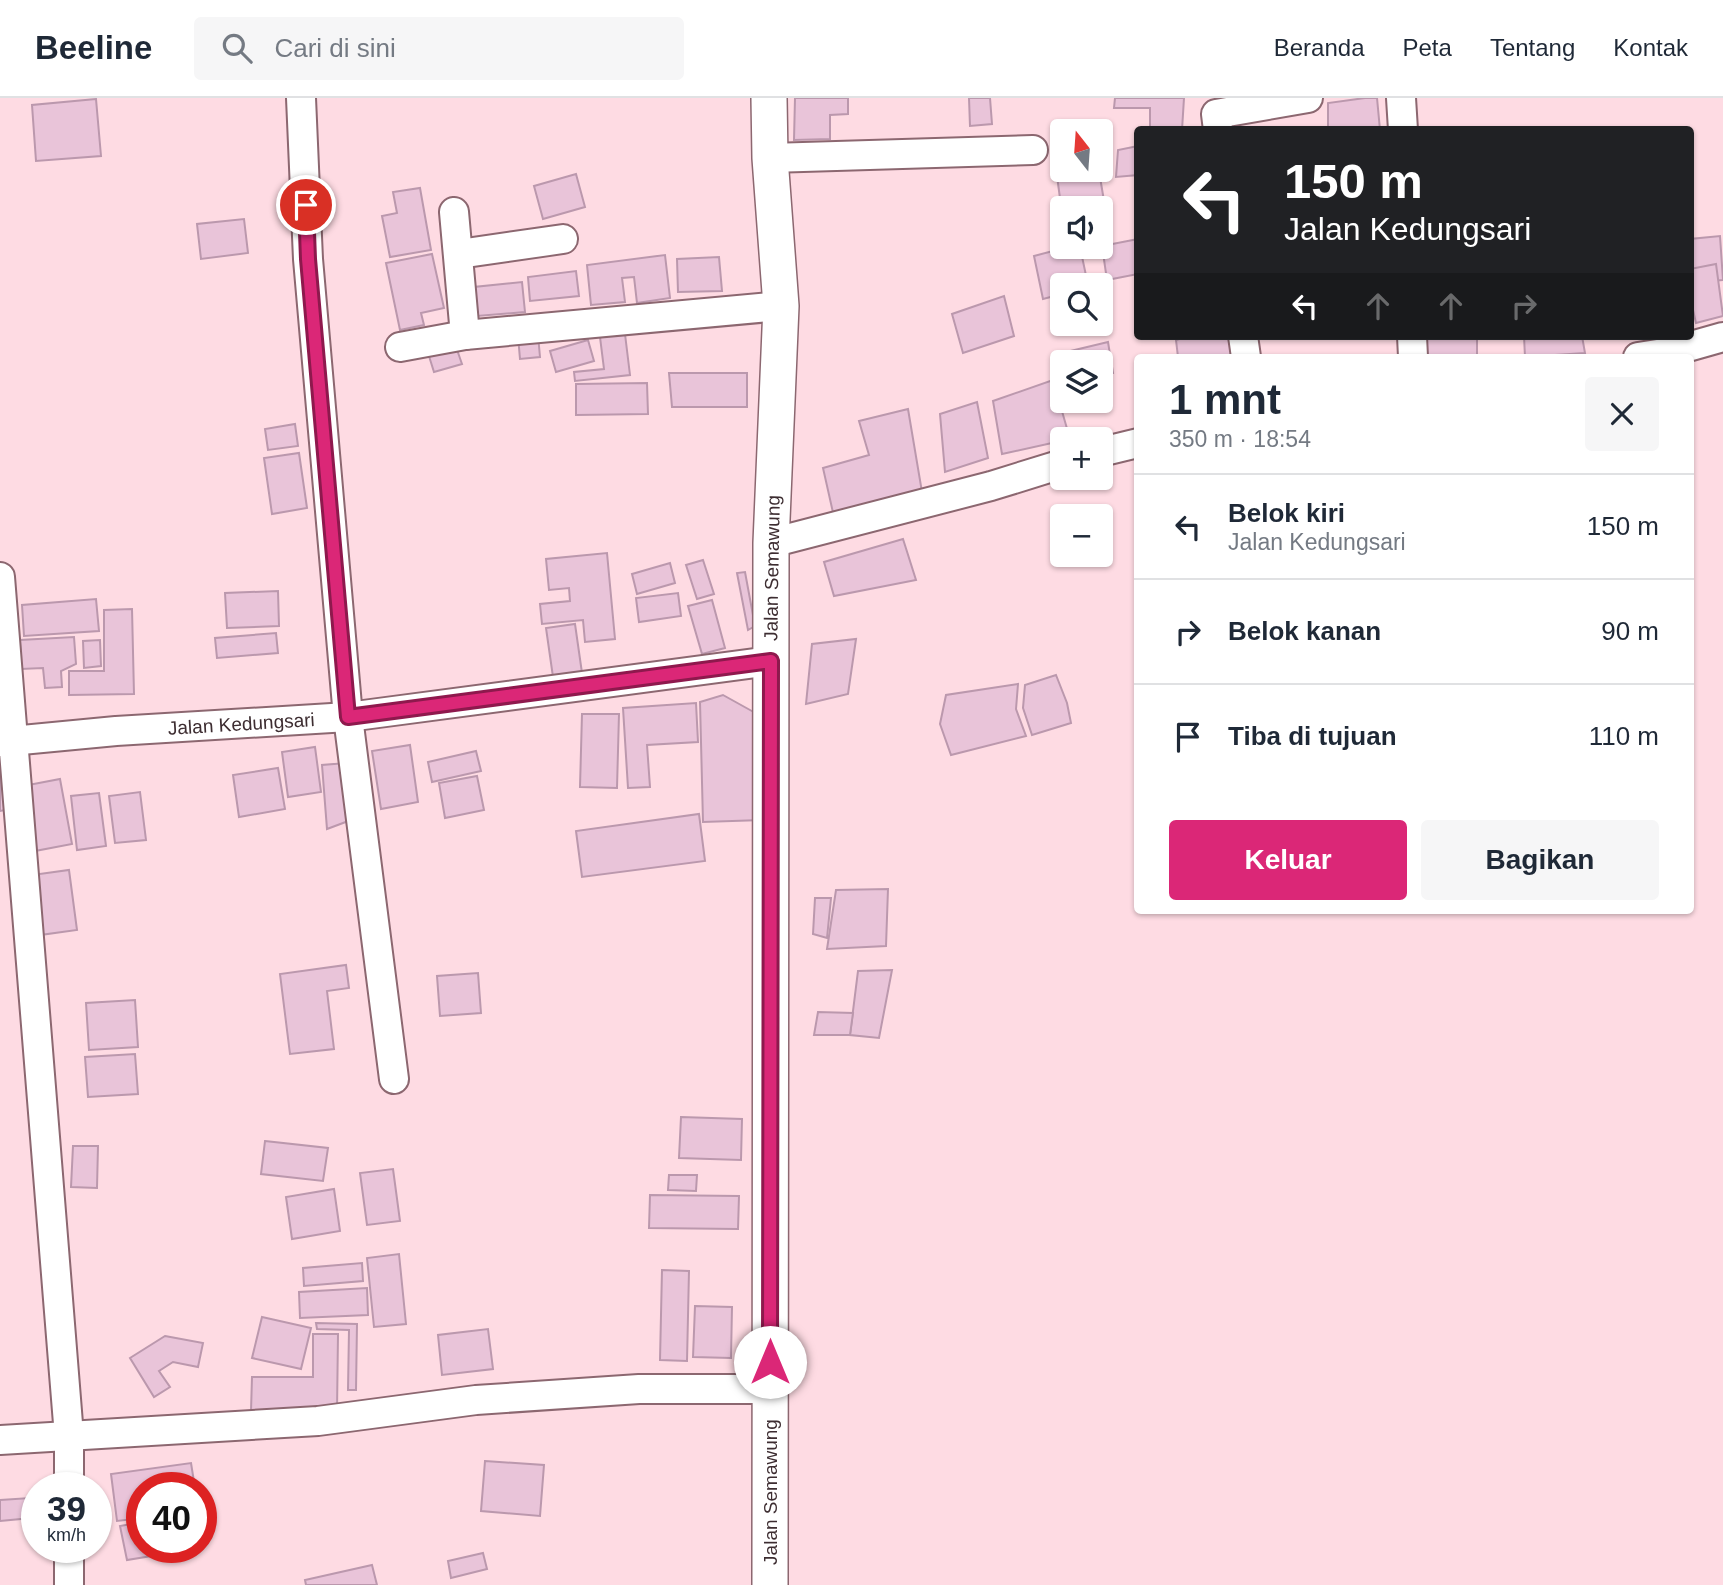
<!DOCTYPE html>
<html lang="id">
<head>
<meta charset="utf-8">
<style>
	:root { --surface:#fff; --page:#f6f6f7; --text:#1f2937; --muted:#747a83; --line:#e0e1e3; --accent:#db2777 }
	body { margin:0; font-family:Arial,sans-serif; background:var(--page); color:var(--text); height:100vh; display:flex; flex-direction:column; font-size:26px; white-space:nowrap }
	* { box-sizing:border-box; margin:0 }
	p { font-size:23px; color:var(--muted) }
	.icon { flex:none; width:38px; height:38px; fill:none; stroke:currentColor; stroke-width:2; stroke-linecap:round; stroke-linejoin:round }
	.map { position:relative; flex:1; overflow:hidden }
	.sheet { position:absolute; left:1134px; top:256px; width:560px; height:560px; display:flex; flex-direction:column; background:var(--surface); border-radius:7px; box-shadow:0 2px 5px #0004 }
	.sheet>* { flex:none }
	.hud { position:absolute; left:1134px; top:28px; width:560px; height:214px; border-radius:7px; box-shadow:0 2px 5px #0004; background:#202124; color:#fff; overflow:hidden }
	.needle { width:46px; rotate:343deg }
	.tools { position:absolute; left:1050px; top:21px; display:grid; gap:14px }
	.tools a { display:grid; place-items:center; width:63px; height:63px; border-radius:7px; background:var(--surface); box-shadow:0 2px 5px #0004; font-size:35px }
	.speed { position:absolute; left:21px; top:1374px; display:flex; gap:14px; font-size:35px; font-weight:700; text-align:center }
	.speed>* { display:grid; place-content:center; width:91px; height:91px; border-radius:50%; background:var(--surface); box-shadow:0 2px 5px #0004; line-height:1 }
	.speed small { font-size:18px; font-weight:400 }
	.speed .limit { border:10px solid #d22; background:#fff; color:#111 }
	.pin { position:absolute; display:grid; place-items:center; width:60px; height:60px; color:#fff; margin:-30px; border:4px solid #fff; border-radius:50%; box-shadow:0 2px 7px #0007 }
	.me { position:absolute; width:77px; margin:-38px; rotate:0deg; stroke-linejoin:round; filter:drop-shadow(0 0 5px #0008) }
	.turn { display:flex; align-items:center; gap:24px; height:147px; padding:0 35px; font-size:32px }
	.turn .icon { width:91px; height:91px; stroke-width:2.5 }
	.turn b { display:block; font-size:49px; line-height:60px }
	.lanes { display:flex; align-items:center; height:66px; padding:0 35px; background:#0003; justify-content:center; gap:35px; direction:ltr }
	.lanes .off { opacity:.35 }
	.round { display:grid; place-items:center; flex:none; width:74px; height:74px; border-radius:7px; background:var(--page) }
	.overview { display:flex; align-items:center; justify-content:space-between; height:119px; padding:0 35px }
	h1 { font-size:42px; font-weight:700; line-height:52px }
	.action { display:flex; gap:14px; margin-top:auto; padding:14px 35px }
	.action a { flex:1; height:80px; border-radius:7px; background:var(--accent); color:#fff; font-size:28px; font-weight:700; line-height:80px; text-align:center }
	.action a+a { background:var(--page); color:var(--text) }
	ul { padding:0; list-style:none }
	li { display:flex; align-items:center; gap:21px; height:105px; padding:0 35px; border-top:2px solid var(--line) }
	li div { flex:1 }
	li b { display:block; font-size:26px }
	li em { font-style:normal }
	header { display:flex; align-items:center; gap:42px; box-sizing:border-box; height:98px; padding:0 35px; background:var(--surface); border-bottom:2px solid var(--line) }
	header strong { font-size:33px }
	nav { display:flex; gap:38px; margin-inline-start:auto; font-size:24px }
	.search { width:490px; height:63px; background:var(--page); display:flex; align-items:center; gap:18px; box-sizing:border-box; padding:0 24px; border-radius:7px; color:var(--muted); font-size:26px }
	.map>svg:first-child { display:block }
	.building { fill:#e9c4d9; stroke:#bb98ad; stroke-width:2 }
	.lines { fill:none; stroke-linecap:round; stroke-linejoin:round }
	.minor-casing { stroke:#8c6770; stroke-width:32 }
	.tertiary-casing { stroke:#8c6770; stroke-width:38 }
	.minor { stroke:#fff; stroke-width:28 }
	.tertiary { stroke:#fff; stroke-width:35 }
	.route-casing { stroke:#8e194d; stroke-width:18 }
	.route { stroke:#db2777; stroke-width:12 }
	.labels { text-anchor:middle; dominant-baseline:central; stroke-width:7; stroke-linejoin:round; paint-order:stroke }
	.street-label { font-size:19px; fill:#3d2d31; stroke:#fff }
</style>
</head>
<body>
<header>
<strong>Beeline</strong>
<div class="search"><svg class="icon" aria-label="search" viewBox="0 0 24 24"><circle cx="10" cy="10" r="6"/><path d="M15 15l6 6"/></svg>Cari di sini</div>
<nav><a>Beranda</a><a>Peta</a><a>Tentang</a><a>Kontak</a></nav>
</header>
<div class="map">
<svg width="1723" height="1487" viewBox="0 0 1723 1487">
	<rect width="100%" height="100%" fill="#fedbe3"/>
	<g class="building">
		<polygon points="795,0 848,0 848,16 830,17 830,41 794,42"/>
		<polygon points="969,0 990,0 992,26 970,28"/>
		<polygon points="1115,0 1184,0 1182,32 1150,32 1150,10 1114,10"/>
		<polygon points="1365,0 1377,0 1380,32 1328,32 1328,5"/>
		<polygon points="96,1 101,58 36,63 32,7"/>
		<polygon points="1138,48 1138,77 1116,79 1118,52"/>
		<polygon points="1099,73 1109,133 1101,134 1101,110 1062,110 1062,115 1057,78"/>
		<polygon points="576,76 585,109 543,121 534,88"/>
		<polygon points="420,90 431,152 390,159 382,118 397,115 393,94"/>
		<polygon points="244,121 248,155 201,161 197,126"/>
		<polygon points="1720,138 1723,182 1690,185 1690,141"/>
		<polygon points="1138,141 1138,176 1107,182 1102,148"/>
		<polygon points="1068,149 1080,149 1088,187 1062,187 1062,196 1043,201 1034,158"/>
		<polygon points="432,156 444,210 421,215 424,227 400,232 386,165"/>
		<polygon points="665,157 670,200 637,205 634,179 622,180 625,204 591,207 587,167"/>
		<polygon points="719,159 722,193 678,194 677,161"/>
		<polygon points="1716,166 1723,218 1696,225 1690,199 1690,171"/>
		<polygon points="576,173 579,198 530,203 528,179"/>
		<polygon points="522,184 525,214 477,218 474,189"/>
		<polygon points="1004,198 1014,238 963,255 952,216"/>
		<polygon points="625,236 630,277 575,283 574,274 604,271 600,239"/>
		<polygon points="538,237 540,259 520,261 518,238"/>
		<polygon points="1189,238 1239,238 1243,259 1178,259 1176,242"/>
		<rect x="1422" y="238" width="55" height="21"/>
		<polygon points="1524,238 1582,238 1585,255 1525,259"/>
		<polygon points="588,242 594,263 556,274 550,253"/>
		<polygon points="1108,244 1113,275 1101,278 1101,264 1064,264 1062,255"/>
		<polygon points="455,246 462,266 434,274 428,255"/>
		<polygon points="669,275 747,275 747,309 672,309"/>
		<polygon points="1053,282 1070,341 1002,356 993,303"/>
		<polygon points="647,285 648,316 576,317 576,286"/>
		<polygon points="977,304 988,360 945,374 940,316"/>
		<polygon points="908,311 922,394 834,419 823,370 869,357 859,323"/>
		<polygon points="295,326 298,348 268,352 265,331"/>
		<polygon points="299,355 307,410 272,416 264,360"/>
		<polygon points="903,441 916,482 834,498 824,464"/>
		<polygon points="607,455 615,541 585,544 583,522 542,526 540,506 570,503 569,490 549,492 546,461"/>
		<polygon points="703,462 714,496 697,501 686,467"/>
		<polygon points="670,465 675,485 637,496 632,476"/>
		<polygon points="745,474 755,528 748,532 737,475"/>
		<polygon points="278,493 279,528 227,530 225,495"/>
		<polygon points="678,495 681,518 639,524 636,500"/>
		<polygon points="96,501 99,533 24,538 22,507"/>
		<polygon points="712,502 725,550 702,556 688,508"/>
		<polygon points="132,511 134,596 69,597 69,573 104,573 104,512"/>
		<polygon points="575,526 582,575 553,579 546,530"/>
		<polygon points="276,535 278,555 217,560 215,540"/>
		<polygon points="74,539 76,566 61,573 62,589 45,590 43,570 21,571 20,542"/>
		<polygon points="856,541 848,596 806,606 812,546"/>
		<polygon points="100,542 101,568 84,570 83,543"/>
		<polygon points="1056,577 1067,605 1071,625 1032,637 1023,610 1025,587"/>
		<polygon points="1018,586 1016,611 1026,638 951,657 940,626 946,597"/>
		<polygon points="723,597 759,617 762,722 703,724 700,604"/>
		<polygon points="696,605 698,644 647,647 650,689 628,690 623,610"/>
		<polygon points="582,616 619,616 617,690 580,689"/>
		<polygon points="410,647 418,704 381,711 372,653"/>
		<polygon points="315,649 321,694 288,699 282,654"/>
		<polygon points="476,653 481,673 432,684 428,664"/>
		<polygon points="346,665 351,722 327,731 322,667"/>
		<polygon points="278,670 285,711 239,719 233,677"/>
		<polygon points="477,678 484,712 445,720 439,685"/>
		<polygon points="3,679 10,711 0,713 0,680"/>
		<polygon points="60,681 72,746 35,753 23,688"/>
		<polygon points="140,694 146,742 115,745 109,698"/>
		<polygon points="99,695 106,748 77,752 71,698"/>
		<polygon points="699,716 705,763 582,779 576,733"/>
		<polygon points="69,772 77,832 40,837 32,777"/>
		<polygon points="888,791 886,848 827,851 836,792"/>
		<polygon points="815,800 831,800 827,840 813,836"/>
		<polygon points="346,867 349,890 327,893 334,951 290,956 280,876"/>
		<polygon points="892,872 879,940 850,937 858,873"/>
		<polygon points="478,875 481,915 440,918 437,878"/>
		<polygon points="135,902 138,949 89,952 86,905"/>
		<polygon points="818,914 853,915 850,937 814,937"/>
		<polygon points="135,956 138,996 88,999 85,959"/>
		<polygon points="681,1019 742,1021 741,1062 679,1060"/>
		<polygon points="265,1043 328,1050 323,1083 261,1076"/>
		<polygon points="73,1048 98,1048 97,1090 71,1089"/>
		<polygon points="393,1071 400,1123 367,1127 360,1075"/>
		<polygon points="669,1077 697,1077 696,1093 668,1092"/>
		<polygon points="334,1091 340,1133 292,1141 286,1099"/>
		<polygon points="650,1097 739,1098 738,1131 649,1130"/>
		<polygon points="399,1156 406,1226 374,1229 367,1160"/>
		<polygon points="362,1165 363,1183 304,1188 303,1170"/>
		<polygon points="662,1172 689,1173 687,1263 660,1262"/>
		<polygon points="367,1190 368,1217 300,1220 299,1194"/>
		<polygon points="695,1208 732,1209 731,1260 693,1259"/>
		<polygon points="262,1219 311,1230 301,1271 252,1260"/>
		<polygon points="316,1225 357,1226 356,1292 348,1292 349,1232 317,1231"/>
		<polygon points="488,1231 493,1271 442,1277 438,1237"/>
		<polygon points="313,1236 338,1236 337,1313 251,1313 252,1279 313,1279"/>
		<polygon points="165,1238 203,1245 198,1269 173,1264 159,1273 170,1289 154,1299 130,1260"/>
		<polygon points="485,1363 544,1367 540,1418 481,1413"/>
		<polygon points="191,1365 195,1390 142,1390 142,1420 117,1423 111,1376"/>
		<polygon points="30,1400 31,1420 0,1423 0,1402"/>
		<polygon points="142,1424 142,1449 181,1449 182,1453 127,1462 120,1428"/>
		<polygon points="483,1455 487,1471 451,1480 448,1463"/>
		<polygon points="372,1467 377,1487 306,1487 305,1482"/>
	</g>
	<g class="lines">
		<g class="minor-casing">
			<g id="minor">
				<polyline points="301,0 308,161 348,619 394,981"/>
				<polyline points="1401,0 1403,32"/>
				<polyline points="1218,32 1216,16 1308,0"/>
				<polyline points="770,60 1033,52"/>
				<polyline points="454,114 465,237"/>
				<polyline points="459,156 563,141"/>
				<polyline points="1243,238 1246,259"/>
				<polyline points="1412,238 1413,259"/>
				<polyline points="400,249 465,237 781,208"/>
				<polyline points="1638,259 1670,254 1723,239"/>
				<polyline points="1101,354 1138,345"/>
				<polyline points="771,445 991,388 1062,366"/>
				<polyline points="0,479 69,1338 69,1390"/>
				<path id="s1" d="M 0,644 L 116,633 L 348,619 L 771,563"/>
				<polyline points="0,1342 318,1323 476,1302 639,1291 770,1291"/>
				<polyline points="69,1487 69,1449"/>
			</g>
		</g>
		<g class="tertiary-casing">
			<polyline id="tertiary" points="769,0 770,60 781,208 771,445 770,1487"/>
		</g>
		<use href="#minor" class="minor"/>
		<use href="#tertiary" class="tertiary"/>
	</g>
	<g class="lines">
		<g class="route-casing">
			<polyline id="route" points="306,107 308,161 348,619 771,563 770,1264"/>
		</g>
		<use href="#route" class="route"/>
	</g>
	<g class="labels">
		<g class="street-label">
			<text transform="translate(772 470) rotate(-89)">Jalan Semawung</text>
			<text stroke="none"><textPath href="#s1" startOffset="242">Jalan Kedungsari</textPath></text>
			<text transform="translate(770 1394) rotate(-90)">Jalan Semawung</text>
		</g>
	</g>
</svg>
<div class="tools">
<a><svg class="needle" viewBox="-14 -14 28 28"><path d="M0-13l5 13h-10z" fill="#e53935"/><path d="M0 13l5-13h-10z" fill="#747a83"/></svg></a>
<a><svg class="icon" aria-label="sound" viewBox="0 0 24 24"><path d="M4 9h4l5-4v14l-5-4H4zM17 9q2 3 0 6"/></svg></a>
<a><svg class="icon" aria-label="search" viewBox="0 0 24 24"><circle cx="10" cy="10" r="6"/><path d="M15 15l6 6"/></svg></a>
<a><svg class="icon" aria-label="layers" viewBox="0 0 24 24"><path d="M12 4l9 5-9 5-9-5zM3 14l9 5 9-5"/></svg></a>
<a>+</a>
<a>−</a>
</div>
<div class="speed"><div>39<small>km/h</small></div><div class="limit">40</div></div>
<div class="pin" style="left:306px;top:107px;background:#d93025"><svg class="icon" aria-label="arrive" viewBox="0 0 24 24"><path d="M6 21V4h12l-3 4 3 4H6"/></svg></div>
<svg class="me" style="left:770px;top:1264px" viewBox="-20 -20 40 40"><circle r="19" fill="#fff"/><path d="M0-13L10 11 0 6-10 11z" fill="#db2777"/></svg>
<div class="hud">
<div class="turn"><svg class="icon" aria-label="left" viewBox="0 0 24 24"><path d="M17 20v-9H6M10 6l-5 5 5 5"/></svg><div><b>150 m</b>Jalan Kedungsari</div></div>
<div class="lanes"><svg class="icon" aria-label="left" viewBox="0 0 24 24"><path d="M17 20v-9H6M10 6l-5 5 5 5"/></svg><svg class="icon off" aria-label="ahead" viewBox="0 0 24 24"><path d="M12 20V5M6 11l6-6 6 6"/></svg><svg class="icon off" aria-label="ahead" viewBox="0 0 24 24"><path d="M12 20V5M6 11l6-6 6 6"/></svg><svg class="icon off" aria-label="right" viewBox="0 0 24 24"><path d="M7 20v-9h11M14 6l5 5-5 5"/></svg></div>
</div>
<section class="sheet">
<div class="overview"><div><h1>1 mnt</h1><p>350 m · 18:54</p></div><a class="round"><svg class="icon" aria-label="close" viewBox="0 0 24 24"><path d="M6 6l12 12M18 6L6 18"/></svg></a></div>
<ul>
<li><svg class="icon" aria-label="left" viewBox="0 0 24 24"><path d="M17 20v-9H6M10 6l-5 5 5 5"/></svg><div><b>Belok kiri</b><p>Jalan Kedungsari</p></div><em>150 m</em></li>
<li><svg class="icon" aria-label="right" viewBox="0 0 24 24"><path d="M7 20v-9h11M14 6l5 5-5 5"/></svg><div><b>Belok kanan</b></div><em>90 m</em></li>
<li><svg class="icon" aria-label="arrive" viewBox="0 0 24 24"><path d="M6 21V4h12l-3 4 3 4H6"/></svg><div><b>Tiba di tujuan</b></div><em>110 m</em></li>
</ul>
<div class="action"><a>Keluar</a><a>Bagikan</a></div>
</section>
</div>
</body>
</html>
